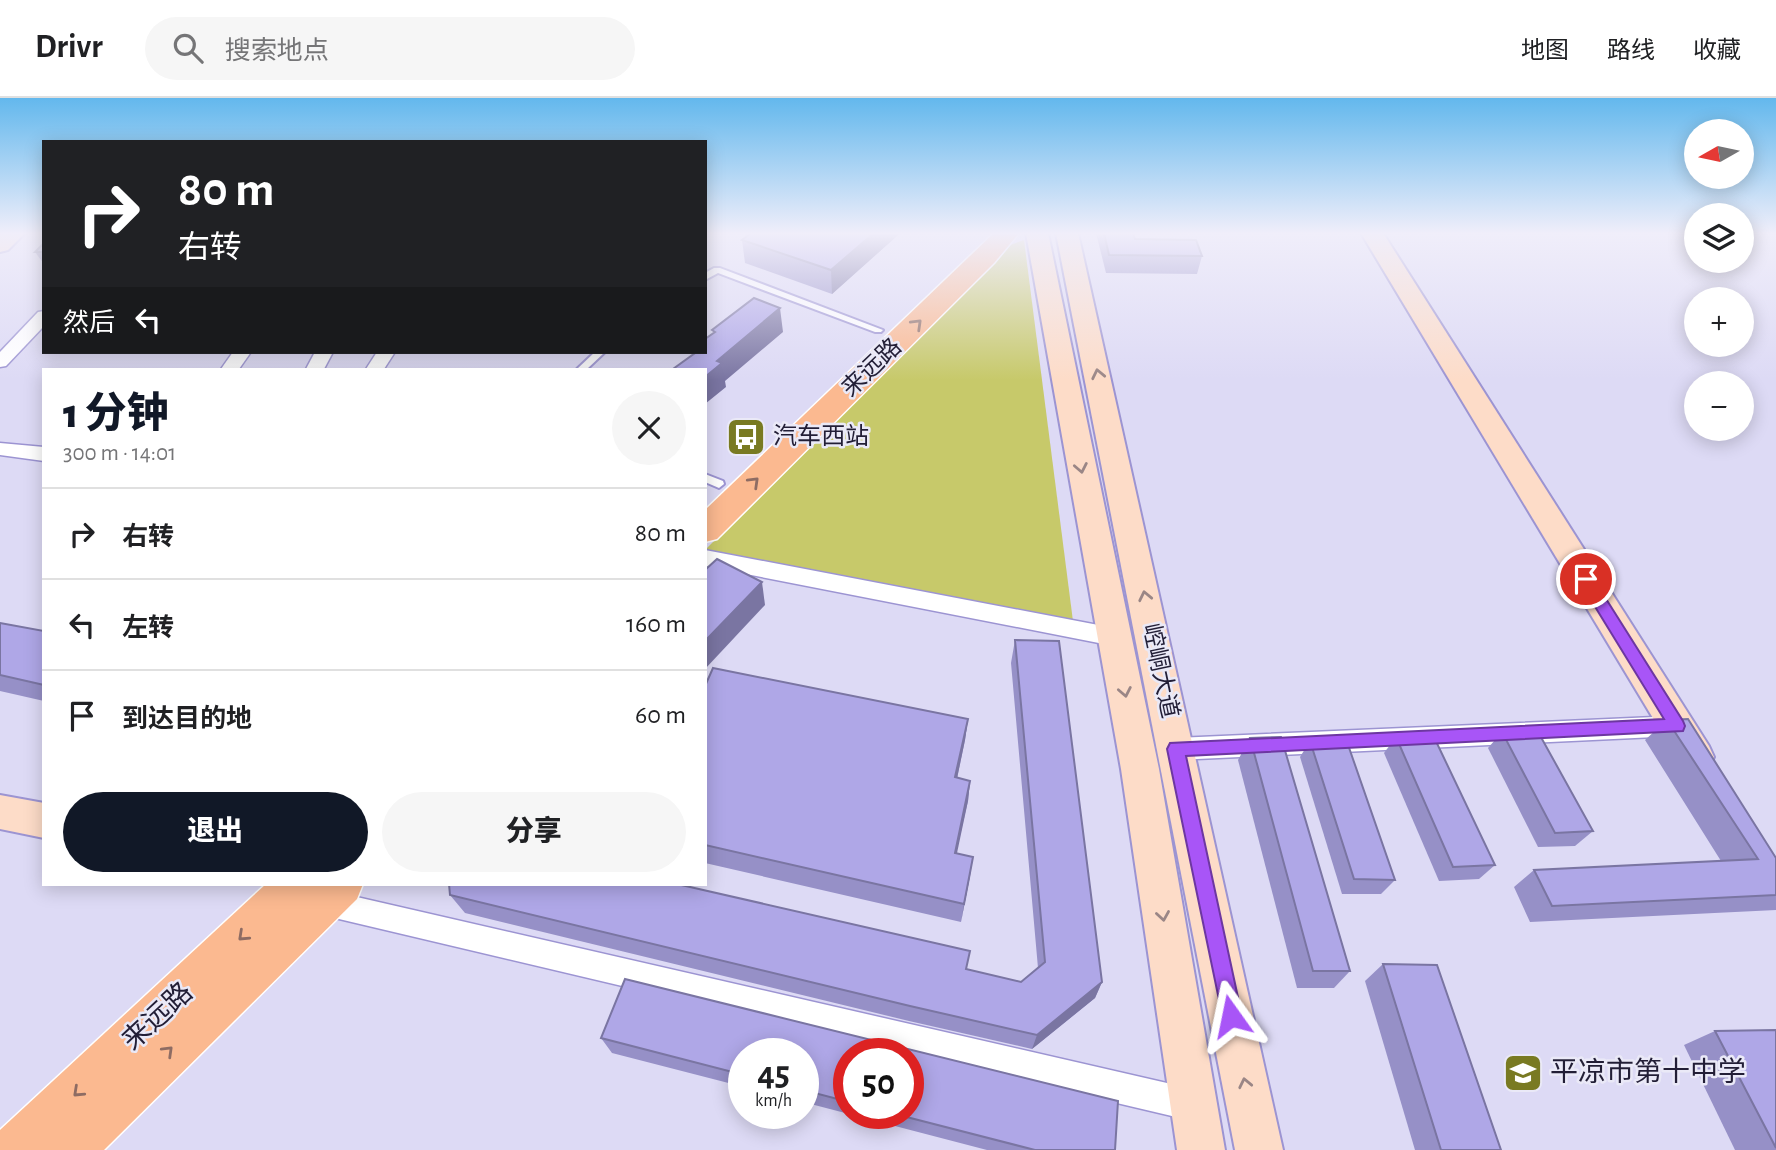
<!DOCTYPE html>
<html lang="zh">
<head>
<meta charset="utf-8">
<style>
	:root { --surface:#fff; --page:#f6f6f6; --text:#202124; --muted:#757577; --line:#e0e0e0; --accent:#111827 }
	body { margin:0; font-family:"Alegreya Sans","Noto Sans SC",sans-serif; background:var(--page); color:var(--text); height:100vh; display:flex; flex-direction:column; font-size:26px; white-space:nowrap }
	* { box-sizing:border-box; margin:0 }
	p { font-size:23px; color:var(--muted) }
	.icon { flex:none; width:38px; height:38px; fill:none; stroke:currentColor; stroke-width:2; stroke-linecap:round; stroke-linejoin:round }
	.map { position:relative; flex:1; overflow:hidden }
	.details { position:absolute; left:42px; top:270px; width:665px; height:518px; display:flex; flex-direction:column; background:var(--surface); border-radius:0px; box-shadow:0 4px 18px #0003 }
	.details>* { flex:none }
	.banner { position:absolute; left:42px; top:42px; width:665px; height:214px; border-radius:0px; box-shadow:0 4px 18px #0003; background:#202124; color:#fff; overflow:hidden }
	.needle { width:46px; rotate:261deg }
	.tools { position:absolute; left:1684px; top:21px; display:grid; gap:14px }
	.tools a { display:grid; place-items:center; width:70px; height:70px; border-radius:50%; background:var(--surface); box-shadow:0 4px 18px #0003; font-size:35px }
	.speed { position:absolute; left:728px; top:940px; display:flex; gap:14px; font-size:35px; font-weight:700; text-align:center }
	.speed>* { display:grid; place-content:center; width:91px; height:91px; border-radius:50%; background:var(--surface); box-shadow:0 4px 18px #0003; line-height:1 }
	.speed small { font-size:18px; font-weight:400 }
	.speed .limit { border:10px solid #d22; background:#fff; color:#111 }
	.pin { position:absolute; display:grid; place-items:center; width:60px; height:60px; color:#fff; margin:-30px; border:4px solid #fff; border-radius:50%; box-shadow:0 2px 7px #0007 }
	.me { position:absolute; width:77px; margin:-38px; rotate:348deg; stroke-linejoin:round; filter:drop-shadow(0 0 5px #0008) }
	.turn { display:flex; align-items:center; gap:24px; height:147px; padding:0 21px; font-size:32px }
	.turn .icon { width:91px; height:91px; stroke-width:2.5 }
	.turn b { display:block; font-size:49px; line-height:60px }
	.then { display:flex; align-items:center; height:66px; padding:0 21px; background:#0003; gap:14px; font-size:26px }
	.round { display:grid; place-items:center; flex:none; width:74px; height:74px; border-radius:37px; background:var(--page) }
	.summary { display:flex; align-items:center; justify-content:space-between; height:119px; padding:0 21px }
	h1 { font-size:42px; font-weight:800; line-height:52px; color:var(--accent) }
	.primary-button { display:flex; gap:14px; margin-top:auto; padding:14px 21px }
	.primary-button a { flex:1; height:80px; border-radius:42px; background:var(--accent); color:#fff; font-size:28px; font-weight:800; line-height:80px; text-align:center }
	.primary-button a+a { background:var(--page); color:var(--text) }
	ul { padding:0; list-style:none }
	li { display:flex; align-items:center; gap:21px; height:91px; padding:0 21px; border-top:2px solid var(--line) }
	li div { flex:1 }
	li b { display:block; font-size:26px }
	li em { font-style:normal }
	header { display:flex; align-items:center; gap:42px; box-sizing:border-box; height:98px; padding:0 35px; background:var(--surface); border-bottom:2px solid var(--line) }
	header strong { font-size:33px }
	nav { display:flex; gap:38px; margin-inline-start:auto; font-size:24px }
	.search { width:490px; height:63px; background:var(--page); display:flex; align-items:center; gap:18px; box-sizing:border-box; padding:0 24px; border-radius:38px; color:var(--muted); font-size:26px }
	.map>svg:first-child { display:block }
	.green { fill:#c7c96a }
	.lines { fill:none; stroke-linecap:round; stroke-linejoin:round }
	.lane-casing { stroke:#9c94d2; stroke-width:4 }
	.street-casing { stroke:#9c94d2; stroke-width:3 }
	.secondary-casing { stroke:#9c94d2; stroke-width:4 }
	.primary-casing { stroke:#fff; stroke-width:3 }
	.lane { fill:#fff; fill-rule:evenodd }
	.street { fill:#fff; fill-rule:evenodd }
	.secondary { fill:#fddcc8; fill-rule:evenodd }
	.primary { fill:#fbb990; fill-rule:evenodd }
	.wall { fill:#9690c7; fill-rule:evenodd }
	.shaded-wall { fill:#7a75a2 }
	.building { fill:#afa7e7; stroke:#7a75a2; stroke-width:2 }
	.oneway { stroke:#8e6c63 }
	.oneway2 { stroke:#9a8686 }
	.route { fill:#a855f7; stroke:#6d37a1; stroke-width:2 }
	.labels { text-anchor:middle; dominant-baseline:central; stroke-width:5; stroke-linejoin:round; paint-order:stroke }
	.street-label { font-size:24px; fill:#221e36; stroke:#eae9f7 }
	.poi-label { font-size:24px; fill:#221e36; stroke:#eae9f7; text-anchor:start }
	.near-street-label { font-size:28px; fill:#221e36; stroke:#eae9f7 }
	.near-poi-label { font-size:28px; fill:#221e36; stroke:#eae9f7; text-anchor:start }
</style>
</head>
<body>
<header>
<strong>Drivr</strong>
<div class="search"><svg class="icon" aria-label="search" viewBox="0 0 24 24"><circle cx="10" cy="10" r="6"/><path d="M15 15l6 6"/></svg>搜索地点</div>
<nav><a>地图</a><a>路线</a><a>收藏</a></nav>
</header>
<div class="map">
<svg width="1776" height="1052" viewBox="0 0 1776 1052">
	<rect width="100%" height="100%" fill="#dddaf5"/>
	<polygon class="green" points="1024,142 1074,531 705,452 1010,147"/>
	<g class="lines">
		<g class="lane-casing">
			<g id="lane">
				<polygon points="714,170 720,170 883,232 881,234 875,234 718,175 705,182 705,175"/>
				<polygon points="595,254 605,254 587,271 577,271"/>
				<polygon points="705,376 723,383 724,386 719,390 705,384"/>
			</g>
		</g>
		<g class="street-casing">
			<g id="street">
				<polygon points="44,213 44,228 6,268 0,269 0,254 38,214"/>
				<polygon points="233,254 251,254 239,271 221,271"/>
				<polygon points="315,254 333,254 324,271 306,271"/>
				<polygon points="377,254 395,254 384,271 366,271"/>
				<polygon points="0,345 44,349 44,363 0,357"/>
				<polygon points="705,452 1114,530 1122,533 1125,539 1122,545 1114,548 705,468"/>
				<polygon points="1677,618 1686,621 1689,628 1686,635 1677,638 1176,662 1167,659 1163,651 1167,643 1176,640"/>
				<polygon points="322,791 1193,991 1204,996 1209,1007 1204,1018 1193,1023 322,817 312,813 308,804 312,795"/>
			</g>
		</g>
		<g class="secondary-casing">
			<g id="secondary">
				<polygon points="0,135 25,135 8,152 0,154"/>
				<polygon points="1026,135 1048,135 1159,671 1225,1052 1177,1052 1121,671"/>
				<polygon points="1056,135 1078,135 1283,1052 1235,1052"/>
				<polygon points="1361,135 1383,135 1709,648 1714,659 1709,670 1696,675 1683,670"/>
				<polygon points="0,697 44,705 44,740 0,731"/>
			</g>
		</g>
		<g class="primary-casing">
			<g id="primary">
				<polygon points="994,135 1019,135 994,165 717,441 705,444 705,412"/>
				<polygon points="266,786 363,786 357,801 104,1052 0,1052 0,1032"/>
			</g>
		</g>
		<use href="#lane" class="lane"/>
		<use href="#street" class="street"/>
		<use href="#secondary" class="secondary"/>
		<use href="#primary" class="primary"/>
	</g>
	<g class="wall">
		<polygon points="751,135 898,135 898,137 832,196 745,165 742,142"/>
		<polygon points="1096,135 1133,135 1135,141 1202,158 1197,176 1106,175"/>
		<polygon points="44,145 44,166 35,154"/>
		<polygon points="0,525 44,533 44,603 0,593"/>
		<polygon points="1015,542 1102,884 1095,900 1032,951 909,923 465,815 450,797 966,871 1021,884 1038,870 1011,565"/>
		<polygon points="705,588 968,621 965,642 957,680 970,683 968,703 956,755 970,778 961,824 705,765"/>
		<polygon points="1667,622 1776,760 1776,812 1530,824 1514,789 1534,772 1721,763 1645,642"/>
		<polygon points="1502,634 1593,733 1575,748 1538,749 1488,650"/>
		<polygon points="1396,639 1495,767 1479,781 1439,783 1384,655"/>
		<polygon points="1250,640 1350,873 1334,890 1297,890 1238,662"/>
		<polygon points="1310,643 1395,782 1381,796 1342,796 1300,659"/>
		<polygon points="1383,866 1501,1052 1415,1052 1365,883"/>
		<path d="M 625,881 L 1118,1003 L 1115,1052 L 987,1052 L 803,1004 L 803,956 L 744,956 L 744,989 L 612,955 L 601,940 ZM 849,956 L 908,956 L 908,1015 L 849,1015 Z"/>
		<polygon points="1776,932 1776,1052 1735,1052 1684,947 1715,933"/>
	</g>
	<g class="shaded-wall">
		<polygon points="874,135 898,135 898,137 832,196 831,172"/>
		<polygon points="780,210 783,234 725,283 726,289 705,306 705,279 717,263"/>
		<polygon points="762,484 765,507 705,571 705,543"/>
		<polygon points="968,621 965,642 953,700 955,679"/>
		<polygon points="970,683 968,703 953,774 955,755"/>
		<polygon points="973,759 970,778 961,824 964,806"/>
		<polygon points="1102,884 1095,900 1032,951 1037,937"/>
	</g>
	<g class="building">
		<polygon points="751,135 874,135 831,172 742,142"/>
		<polygon points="1104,135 1133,135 1135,141 1196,142 1202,158 1109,157"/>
		<polygon points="44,145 44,154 35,154"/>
		<polygon points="754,200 780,210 717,263 722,265 705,279 705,271 673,271 695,255 692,254 705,254 705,241 715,234 712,232"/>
		<polygon points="717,461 762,484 705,543 705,472"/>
		<polygon points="0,525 44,533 44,587 0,577"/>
		<polygon points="1015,542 1059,543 1102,884 1037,937 910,908 450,797 449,786 677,786 970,853 966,871 1021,884 1045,864"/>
		<polygon points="713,570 968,621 955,679 970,683 955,755 973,759 964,806 705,747 705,588"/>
		<polygon points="1688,621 1776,760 1776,797 1552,808 1534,772 1758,761 1667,622"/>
		<polygon points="1537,632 1593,733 1555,735 1502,634"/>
		<polygon points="1433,637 1495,767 1453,769 1396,639"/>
		<polygon points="1281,639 1350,873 1313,873 1250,640"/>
		<polygon points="1346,641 1395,782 1354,781 1310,643"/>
		<polygon points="1383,866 1437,867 1501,1052 1441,1052"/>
		<polygon points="625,881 1118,1003 1115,1052 1035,1052 891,1015 908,1015 908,956 849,956 849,1004 803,992 803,956 744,956 744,977 601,940"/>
		<polygon points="1776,932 1776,1050 1715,933"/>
	</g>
	<defs><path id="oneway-chevron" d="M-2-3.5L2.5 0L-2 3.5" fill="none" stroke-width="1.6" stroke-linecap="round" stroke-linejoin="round" transform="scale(1.75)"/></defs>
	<g class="oneway">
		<use href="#oneway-chevron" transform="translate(917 226) rotate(-44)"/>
		<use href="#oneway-chevron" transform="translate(754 384) rotate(-44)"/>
		<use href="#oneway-chevron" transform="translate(243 838) rotate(137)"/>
		<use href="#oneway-chevron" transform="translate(168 953) rotate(-44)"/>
		<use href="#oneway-chevron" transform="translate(78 994) rotate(137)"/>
	</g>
	<g class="oneway2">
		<use href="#oneway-chevron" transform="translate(1098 276) rotate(-102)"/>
		<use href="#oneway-chevron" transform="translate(1081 370) rotate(79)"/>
		<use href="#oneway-chevron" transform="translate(1145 498) rotate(-102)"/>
		<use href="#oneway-chevron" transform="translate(1125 594) rotate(79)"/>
		<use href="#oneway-chevron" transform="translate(1163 818) rotate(81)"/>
		<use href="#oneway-chevron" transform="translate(1245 985) rotate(-102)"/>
	</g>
	<linearGradient id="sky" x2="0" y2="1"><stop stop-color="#63b8ed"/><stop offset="0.48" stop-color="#f0eefa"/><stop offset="1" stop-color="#f0eefa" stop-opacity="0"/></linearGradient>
	<rect width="1776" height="282" fill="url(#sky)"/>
	<polygon class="route" points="1586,475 1591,477 1683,623 1685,628 1683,633 1186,658 1242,918 1239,926 1231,929 1224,926 1167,651 1170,645 1664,621 1578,481"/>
	<defs>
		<g id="bus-square" transform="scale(2.0125)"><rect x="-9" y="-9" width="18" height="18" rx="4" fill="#797a22" stroke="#eae9f7"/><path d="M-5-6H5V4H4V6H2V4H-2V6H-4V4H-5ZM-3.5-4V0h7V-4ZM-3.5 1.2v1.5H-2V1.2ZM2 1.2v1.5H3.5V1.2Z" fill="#fff"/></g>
		<g id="school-square" transform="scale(2.0125)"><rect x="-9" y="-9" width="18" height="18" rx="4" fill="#797a22" stroke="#eae9f7"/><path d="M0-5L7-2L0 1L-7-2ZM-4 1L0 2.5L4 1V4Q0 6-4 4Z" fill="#fff"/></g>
	</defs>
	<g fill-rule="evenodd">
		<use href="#bus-square" x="746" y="339"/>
		<use href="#school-square" x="1523" y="975"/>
	</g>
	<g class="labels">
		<g class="street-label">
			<text transform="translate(872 270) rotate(-44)">来远路</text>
			<text transform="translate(1160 573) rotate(78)">崆峒大道</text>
		</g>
		<g class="poi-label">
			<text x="773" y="339">汽车西站</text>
		</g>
		<g class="near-street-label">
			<text transform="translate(158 919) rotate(-43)">来远路</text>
		</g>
		<g class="near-poi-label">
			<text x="1550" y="975">平凉市第十中学</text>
		</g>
	</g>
</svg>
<div class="tools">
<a><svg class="needle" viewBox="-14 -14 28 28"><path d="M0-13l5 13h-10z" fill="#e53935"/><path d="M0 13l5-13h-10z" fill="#757577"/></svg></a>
<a><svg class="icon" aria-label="layers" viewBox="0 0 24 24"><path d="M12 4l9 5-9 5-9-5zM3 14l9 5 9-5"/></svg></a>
<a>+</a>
<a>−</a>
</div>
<div class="speed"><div>45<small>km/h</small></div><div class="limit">50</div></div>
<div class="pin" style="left:1586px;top:481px;background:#d93025"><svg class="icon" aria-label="arrive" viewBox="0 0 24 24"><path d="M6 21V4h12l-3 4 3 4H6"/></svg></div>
<svg class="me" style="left:1231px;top:918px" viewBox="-20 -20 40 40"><path d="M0-17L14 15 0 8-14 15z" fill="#a855f7" stroke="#fff" stroke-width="4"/></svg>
<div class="banner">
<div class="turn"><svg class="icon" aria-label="right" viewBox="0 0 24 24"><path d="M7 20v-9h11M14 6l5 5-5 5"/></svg><div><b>80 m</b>右转</div></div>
<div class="then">然后<svg class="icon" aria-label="left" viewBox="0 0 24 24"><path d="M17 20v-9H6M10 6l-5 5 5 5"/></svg></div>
</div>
<section class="details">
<div class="summary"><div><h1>1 分钟</h1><p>300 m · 14:01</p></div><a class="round"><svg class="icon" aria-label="close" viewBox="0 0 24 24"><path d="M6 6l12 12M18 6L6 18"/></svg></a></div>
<ul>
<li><svg class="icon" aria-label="right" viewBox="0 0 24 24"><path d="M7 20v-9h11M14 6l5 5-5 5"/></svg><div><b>右转</b></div><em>80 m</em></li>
<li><svg class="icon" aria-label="left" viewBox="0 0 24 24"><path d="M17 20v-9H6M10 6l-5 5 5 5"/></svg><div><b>左转</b></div><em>160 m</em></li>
<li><svg class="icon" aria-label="arrive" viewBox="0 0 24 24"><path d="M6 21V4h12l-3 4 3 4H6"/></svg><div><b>到达目的地</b></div><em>60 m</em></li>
</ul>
<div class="primary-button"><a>退出</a><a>分享</a></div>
</section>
</div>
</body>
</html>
